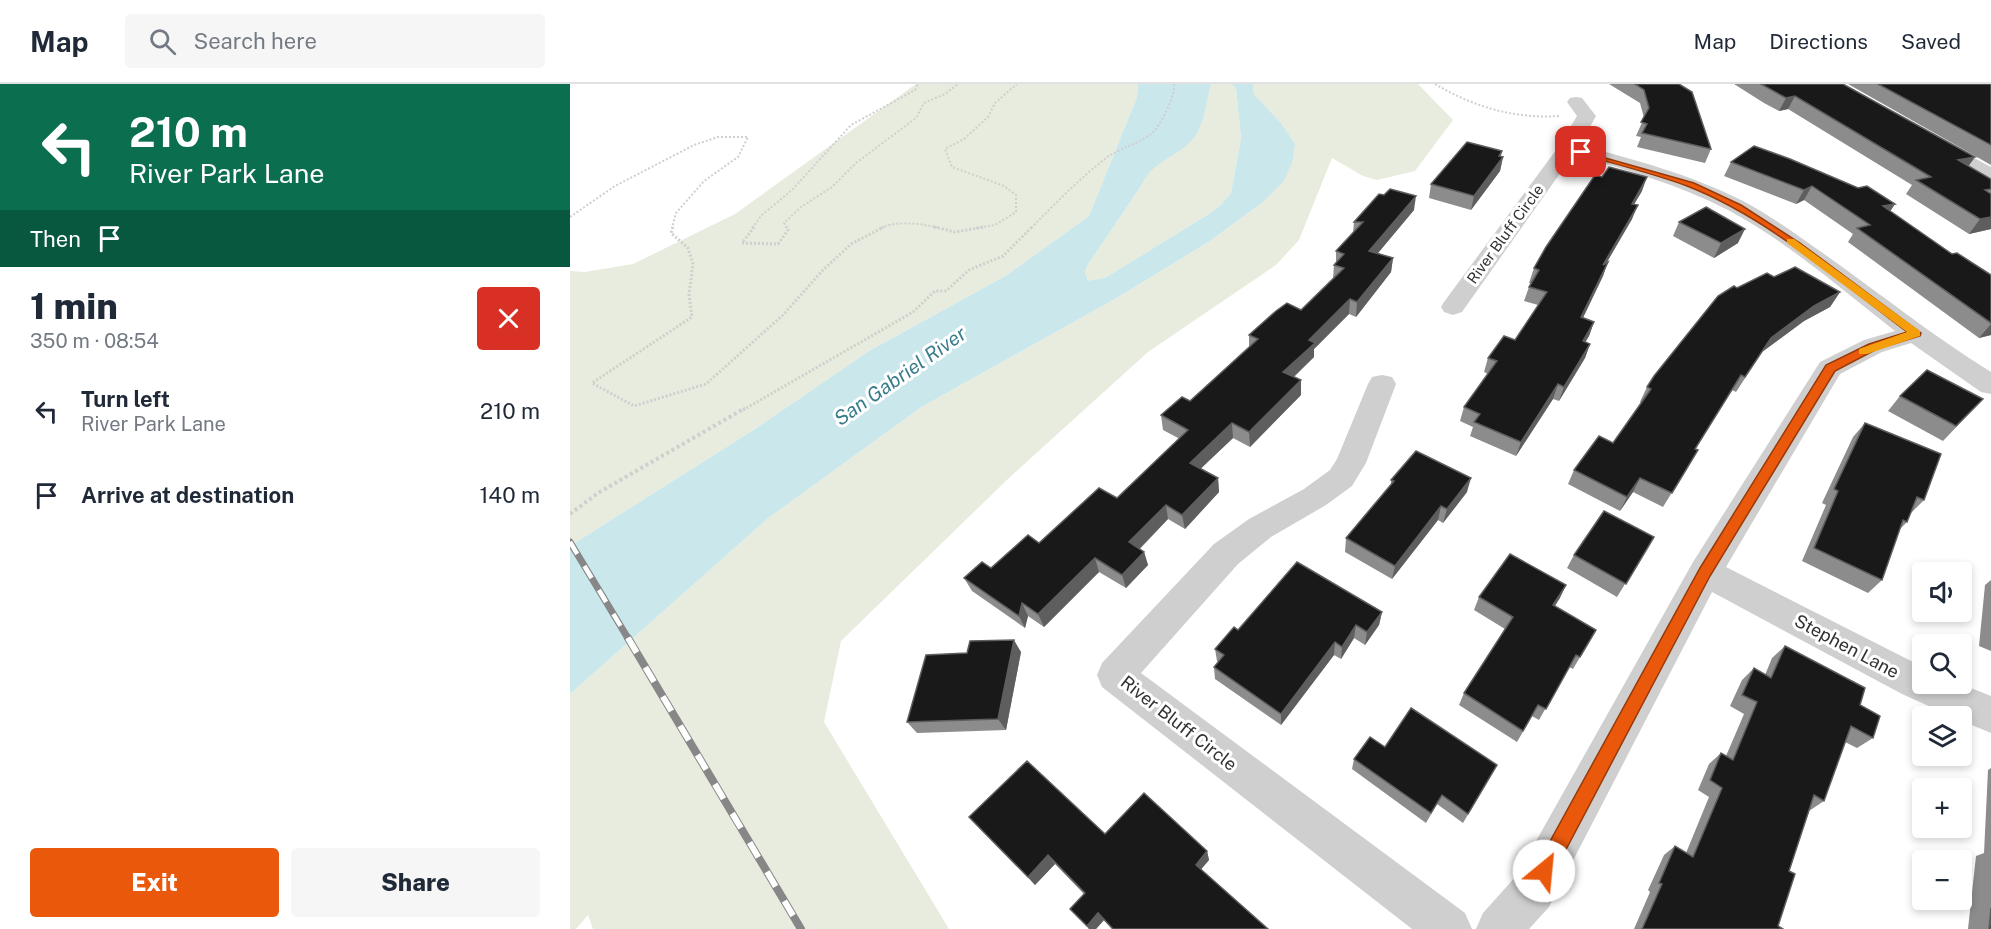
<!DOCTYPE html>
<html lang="en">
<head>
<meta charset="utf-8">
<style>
	:root { --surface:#fff; --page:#f6f6f7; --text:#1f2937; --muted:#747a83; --line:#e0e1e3; --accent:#ea580c }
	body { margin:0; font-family:"Public Sans",sans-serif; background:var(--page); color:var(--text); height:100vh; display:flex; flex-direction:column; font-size:22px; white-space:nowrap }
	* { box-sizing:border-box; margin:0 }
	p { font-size:20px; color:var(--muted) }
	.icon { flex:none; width:33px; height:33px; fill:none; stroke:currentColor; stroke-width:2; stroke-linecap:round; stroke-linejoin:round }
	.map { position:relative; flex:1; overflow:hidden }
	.details { display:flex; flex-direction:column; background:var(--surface); width:570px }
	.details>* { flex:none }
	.banner { background:#0b6e4f; color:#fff; overflow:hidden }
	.buttons { position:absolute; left:1342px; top:478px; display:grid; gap:12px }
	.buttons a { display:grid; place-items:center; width:60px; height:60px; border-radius:6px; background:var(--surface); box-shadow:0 3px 9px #0003; font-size:30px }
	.pin { position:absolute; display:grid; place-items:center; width:51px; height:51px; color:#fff; margin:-26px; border-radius:12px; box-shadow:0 3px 9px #0006 }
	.me { position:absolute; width:66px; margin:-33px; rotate:28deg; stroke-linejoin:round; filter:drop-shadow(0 0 4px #0008) }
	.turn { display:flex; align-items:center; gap:21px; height:126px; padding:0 30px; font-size:27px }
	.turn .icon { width:78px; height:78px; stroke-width:2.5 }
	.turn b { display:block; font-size:42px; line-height:51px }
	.then { display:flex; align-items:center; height:57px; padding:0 30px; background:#0003; gap:12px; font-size:22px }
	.round { display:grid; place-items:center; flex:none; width:63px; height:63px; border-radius:6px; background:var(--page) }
	.headline { display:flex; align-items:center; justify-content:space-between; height:102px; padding:0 30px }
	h1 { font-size:36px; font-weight:800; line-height:45px }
	.button { display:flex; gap:12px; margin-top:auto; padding:12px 30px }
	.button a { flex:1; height:69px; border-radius:6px; background:var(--accent); color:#fff; font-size:24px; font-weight:800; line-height:69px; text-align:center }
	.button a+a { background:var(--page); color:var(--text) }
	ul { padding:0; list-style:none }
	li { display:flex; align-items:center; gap:18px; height:84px; padding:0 30px }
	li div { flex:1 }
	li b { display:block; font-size:22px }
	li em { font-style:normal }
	header { display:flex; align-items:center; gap:36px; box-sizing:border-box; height:84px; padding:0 30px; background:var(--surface); border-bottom:2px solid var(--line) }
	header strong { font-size:28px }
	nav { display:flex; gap:33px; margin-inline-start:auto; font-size:21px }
	.search { width:420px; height:54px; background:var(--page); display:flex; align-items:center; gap:15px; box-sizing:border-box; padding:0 21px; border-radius:6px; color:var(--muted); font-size:22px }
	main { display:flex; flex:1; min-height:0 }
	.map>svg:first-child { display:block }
	.green { fill:#e8ecde }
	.water { fill:#cae7ec }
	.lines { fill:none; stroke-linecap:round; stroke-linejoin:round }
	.path-far2 { stroke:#cfcfcf; stroke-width:2; stroke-dasharray:2 2; stroke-linecap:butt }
	.path-far1 { stroke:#cfcfcf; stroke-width:3; stroke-dasharray:2 2; stroke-linecap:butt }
	.path { stroke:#cfcfcf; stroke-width:4; stroke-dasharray:3 3; stroke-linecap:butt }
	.minor { fill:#cfcfcf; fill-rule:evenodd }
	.rail-far1-casing { stroke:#878787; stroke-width:7 }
	.rail-casing { stroke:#878787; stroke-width:8 }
	.rail-far1 { stroke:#fff; stroke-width:4.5; stroke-dasharray:14; stroke-linecap:butt }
	.rail { stroke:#fff; stroke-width:6; stroke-dasharray:17; stroke-linecap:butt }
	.wall { fill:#8c8c8c }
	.shaded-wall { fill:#5e5e5e }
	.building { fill:#191919; stroke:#5e5e5e; stroke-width:1.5 }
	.route { fill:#ea580c; stroke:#983908; stroke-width:1.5 }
	.slow { fill:#f59e0b }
	.labels { text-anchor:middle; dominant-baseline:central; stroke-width:6; stroke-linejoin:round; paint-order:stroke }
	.far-street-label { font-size:15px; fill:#323232; stroke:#fff }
	.street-label { font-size:18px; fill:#323232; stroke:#fff }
	.water-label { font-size:20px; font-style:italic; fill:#397c8a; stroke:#fff }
</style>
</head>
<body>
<header>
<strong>Map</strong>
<div class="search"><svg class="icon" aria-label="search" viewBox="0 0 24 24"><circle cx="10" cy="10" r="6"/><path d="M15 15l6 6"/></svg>Search here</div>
<nav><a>Map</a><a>Directions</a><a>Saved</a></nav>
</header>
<main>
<section class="details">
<div class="banner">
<div class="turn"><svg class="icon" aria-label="left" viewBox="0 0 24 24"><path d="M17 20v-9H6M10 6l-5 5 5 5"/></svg><div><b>210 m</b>River Park Lane</div></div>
<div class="then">Then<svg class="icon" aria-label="arrive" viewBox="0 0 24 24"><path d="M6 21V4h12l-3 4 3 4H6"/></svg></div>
</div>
<div class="headline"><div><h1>1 min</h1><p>350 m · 08:54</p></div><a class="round" style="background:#d93025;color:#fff"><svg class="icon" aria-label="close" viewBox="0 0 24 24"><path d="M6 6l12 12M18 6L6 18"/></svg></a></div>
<ul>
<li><svg class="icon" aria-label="left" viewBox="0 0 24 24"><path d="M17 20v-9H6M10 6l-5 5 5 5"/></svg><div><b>Turn left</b><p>River Park Lane</p></div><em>210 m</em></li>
<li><svg class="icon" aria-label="arrive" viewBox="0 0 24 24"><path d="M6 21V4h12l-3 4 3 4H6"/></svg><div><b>Arrive at destination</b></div><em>140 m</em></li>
</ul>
<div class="button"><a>Exit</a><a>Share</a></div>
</section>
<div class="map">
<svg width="1421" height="845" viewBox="0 0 1421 845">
	<rect width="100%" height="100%" fill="#fff"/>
	<g class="green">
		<polygon points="346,0 568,0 567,13 519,132 437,191 299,267 185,345 0,462 0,187 15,188 63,180 165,130"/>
		<polygon points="641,0 662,0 666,5 671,54 661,109 651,121 642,128 535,194 518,198 515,188 517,182 571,102 576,90 584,81 628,47"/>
		<polygon points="683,0 848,0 883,36 845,87 807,96 793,92 762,74 729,156 706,181 578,268 441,392 271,557 254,638 379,845 23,845 18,831 6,845 0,845 0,610 197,435 350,324 550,212 640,157 693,118 710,38 684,10"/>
	</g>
	<path class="water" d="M 568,0 L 641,0 C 637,15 635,33 628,47 C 616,72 583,73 571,102 L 517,182 L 515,188 L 518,197 L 535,194 L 642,128 L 651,121 L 661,109 L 671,54 L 666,5 L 662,0 L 683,0 L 684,10 L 710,38 L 725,60 L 722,79 L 713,98 L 693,118 L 640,157 L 550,212 L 350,324 L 197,435 L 0,610 L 0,462 L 185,345 L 299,267 L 437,191 L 519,132 L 567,13 Z"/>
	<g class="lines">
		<g class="path-far2">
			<path d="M 865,0 C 904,23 944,35 990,32"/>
			<polyline points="0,133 45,102 124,61 148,53 178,53 168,73 134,97 106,129 102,144"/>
			<polyline points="182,144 192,131 222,106 281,41 345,6 348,0"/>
			<polyline points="217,144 214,139 231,123 262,103 286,79 346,34 354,19 375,10 388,0"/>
			<path d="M 311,144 C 327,136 354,140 370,144"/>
			<polyline points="406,144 425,141 446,128 446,111 434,102 382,83 375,65 394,55 418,33 425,19 447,0"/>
			<path d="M 461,144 C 485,120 509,95 536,74 C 550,64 568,60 581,50 C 590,43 606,11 604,0"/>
		</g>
		<g class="path-far1">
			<polyline points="103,143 101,149 118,164 123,180 119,211 122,233 22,299 64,322 136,300 213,231 253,186 281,160 314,143"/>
			<polyline points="184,143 172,159 208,160 218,146 216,143"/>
			<polyline points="364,143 385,148 414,143"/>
			<polyline points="173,326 343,228 365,207 376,207 399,186 433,172 462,143"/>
		</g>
		<polyline class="path" points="0,430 28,409 175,324"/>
		<g class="minor">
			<path d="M 1006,13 L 1012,14 L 1026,32 L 1010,61 C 1066,76 1122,91 1173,117 C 1203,133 1230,153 1257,172 C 1312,211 1364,253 1421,288 L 1421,310 L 1411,308 L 1341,259 L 1312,268 L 1270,290 L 1156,483 L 1353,583 L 1353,600 L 1391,600 L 1421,612 L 1421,649 L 1392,637 L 1392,633 L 1383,633 L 1332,610 L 1142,508 L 979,823 L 959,845 L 906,845 L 913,829 L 947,791 L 1123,478 L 1250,278 L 1294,256 L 1325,247 C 1271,205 1218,158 1158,126 C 1109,101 1056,85 1003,71 L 892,228 L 883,231 L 874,228 L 871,223 L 874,218 L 989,62 L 1007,32 L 997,18 L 1000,14 Z"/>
			<polygon points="1363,52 1421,83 1421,97 1414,95 1356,62 1353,58 1356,54"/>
			<polygon points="812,291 822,293 826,300 796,379 782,402 756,421 701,453 668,480 571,589 895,829 902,845 842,845 532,603 527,591 532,579 644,460 679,435 734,405 760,386 767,375 798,300 802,293"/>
		</g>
		<g class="rail-far1-casing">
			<polyline id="rail-far1" points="0,458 59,556"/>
		</g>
		<g class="rail-casing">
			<polyline id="rail" points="58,554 231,845"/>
		</g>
		<use href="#rail-far1" class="rail-far1"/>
		<use href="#rail" class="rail"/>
	</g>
	<g class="wall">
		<polygon points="1039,0 1109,0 1141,65 1135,79 1067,63 1071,53 1066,52 1074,34 1070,19"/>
		<polygon points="1164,0 1273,0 1405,73 1398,82 1421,95 1421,145 1399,150 1336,110 1342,101 1218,25 1209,27 1194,19"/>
		<polygon points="1278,0 1421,0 1421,81"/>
		<polygon points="1184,62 1320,127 1382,170 1421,191 1421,251 1409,254 1278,158 1283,150 1234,116 1226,120 1154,92 1161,78"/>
		<polygon points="931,72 933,73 930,87 901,126 859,114 861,100"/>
		<polygon points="1072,107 1064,120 1062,135 1037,178 1033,192 1013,234 1024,238 1019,252 1015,258 1020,260 1015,274 989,317 983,315 946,372 900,352 903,343 890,337 894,323 918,290 914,288 918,274 945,256 968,221 954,217 959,203 961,199 959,199 964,184"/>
		<polygon points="844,126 808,169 823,174 821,188 786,233 779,230 744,265 744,273 724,293 731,296 731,311 680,363 663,354 630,385 648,394 649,408 615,445 598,435 570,465 574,468 578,481 556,504 529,488 474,543 458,532 455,544 402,507 394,494 421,484 469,459 547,414 610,355 593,346 591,331 620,317 679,263 679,251 731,226 763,195 764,181 766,178 766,167 783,149 784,138"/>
		<polygon points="1109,138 1168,159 1144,174 1103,152"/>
		<polygon points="1204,193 1270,208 1260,223 1234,237 1192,268 1166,308 1162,306 1125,365 1128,366 1093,423 1063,408 1050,427 998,400 1004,386 1043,359 1072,319 1070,318 1077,303 1167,204"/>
		<polygon points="1330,312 1413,315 1373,357 1318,327"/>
		<polygon points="1295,339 1354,416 1340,430 1337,438 1330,445 1312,496 1298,509 1232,477 1256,421 1252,419 1283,353"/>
		<polygon points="821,396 897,408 873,439 868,436 822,495 775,468 776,454 821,401"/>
		<polygon points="1084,453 1047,513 997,484 1004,471"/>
		<polygon points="1421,496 1421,567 1409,562 1415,501"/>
		<polygon points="996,501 985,522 1026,546 1003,585 999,583 969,636 962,632 947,658 889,621 894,609 935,545 904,526 909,513"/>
		<polygon points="812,528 809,541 795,561 784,554 771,575 764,571 711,641 645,595 644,583 648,578 647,577 645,565 668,546"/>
		<polygon points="1215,562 1290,621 1303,654 1287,664 1275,658 1254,717 1239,727 1219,787 1208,842 1213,845 1064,845 1080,808 1078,806 1094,771 1105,762 1116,769 1139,713 1128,706 1139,680 1151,669 1156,672 1174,630 1160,622 1172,596 1184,584 1195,591 1202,574"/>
		<polygon points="451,568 436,646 347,649 337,638 397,569"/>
		<polygon points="815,663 927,681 893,739 867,720 856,739 782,685 784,675"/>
		<polygon points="1421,684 1421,845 1398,845 1406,772 1414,769 1418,686"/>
		<polygon points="399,733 535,750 637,767 639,776 631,785 698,845 542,845 534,836 526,845 519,845 500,825 514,810 485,780 465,801"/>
	</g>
	<g class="shaded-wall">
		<polygon points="1225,12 1218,25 1209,27 1216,14"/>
		<polygon points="932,67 930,76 933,73 930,87 901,126 904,112"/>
		<polygon points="1405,73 1395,87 1388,76"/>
		<polygon points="1077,93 1072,107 1056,134 1062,120"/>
		<polygon points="1242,102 1234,116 1226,120 1234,106"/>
		<polygon points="846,112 844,126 798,181 799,167"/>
		<polygon points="1325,120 1316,134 1313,122"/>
		<polygon points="1068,121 1062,135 1027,195 1033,181"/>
		<polygon points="1421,133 1421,145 1399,150 1410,135"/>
		<polygon points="1175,145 1168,159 1144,174 1151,159"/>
		<polygon points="823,174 821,188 786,233 787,218"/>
		<polygon points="1038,178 1033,192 1006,248 1011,233"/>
		<polygon points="1270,208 1260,223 1234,237 1192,268 1166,308 1201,254 1244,222"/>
		<polygon points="780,215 779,230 744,265 744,273 713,303 713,288 739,256"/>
		<polygon points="1024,238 1019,252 1007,272 1013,257"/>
		<polygon points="1421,240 1421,251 1409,254"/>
		<polygon points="1020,260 1015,274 989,317 994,303"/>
		<polygon points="731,296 731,311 680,363 679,348"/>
		<polygon points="988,300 983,315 946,372 951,358"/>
		<polygon points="662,339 663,354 622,393 620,379"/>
		<polygon points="648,394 649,408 615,445 612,431"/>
		<polygon points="901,394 897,408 873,439 877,425"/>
		<polygon points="1070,394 1063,408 1050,427 1057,413"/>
		<polygon points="596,421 598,435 562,472 559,458"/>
		<polygon points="871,422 868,436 822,495 825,482"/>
		<polygon points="574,468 578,481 556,504 552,491"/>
		<polygon points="525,474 529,488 474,543 468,530"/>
		<polygon points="996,501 990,514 977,534 983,521"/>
		<polygon points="452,519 458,532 455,544 449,532"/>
		<polygon points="812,528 809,541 795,561 797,548"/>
		<polygon points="786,541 784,554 771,575 772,563"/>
		<polygon points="444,556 451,568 436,646 428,635"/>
		<polygon points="765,558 764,571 711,641 711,630"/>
		<polygon points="637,767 639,776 628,789 626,781"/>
		<polygon points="478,771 485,780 465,801 458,793"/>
		<polygon points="528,829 534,836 526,845 519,845 517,842"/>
	</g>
	<g class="building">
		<polygon points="1065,0 1109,0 1122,8 1141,65 1072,49 1077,40 1071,38 1079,24 1074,6"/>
		<polygon points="1191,0 1273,0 1405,73 1388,76 1421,95 1421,105 1415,106 1421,110 1421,133 1410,135 1346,96 1361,93 1225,12 1216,14"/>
		<polygon points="1308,0 1421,0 1421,61"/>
		<polygon points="897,58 932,67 929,72 933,73 904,112 861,100"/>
		<polygon points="1184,62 1220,75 1288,104 1297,102 1325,120 1313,122 1382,170 1387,169 1421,191 1421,239 1287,144 1300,141 1242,102 1234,106 1161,78"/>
		<polygon points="1039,83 1077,93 1062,120 1068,121 1033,181 1038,178 1011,233 1024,238 1013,257 1020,260 994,303 988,300 951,358 904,338 910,330 894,323 927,277 918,274 934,252 945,256 977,208 959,203 969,186 964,184 976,163 1025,91 1032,93"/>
		<polygon points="820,105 846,112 799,167 823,174 787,218 780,215 739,256 745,259 713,288 731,296 679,348 662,339 620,379 648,394 612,431 596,421 559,458 574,468 552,491 525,474 468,530 452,519 449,532 394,494 412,478 421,484 458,451 469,459 529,404 547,414 618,346 591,331 612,313 620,317 688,255 679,251 706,227 717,219 731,226 774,184 764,181 774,170 766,167 793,138 784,138 809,110 814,111"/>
		<polygon points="1136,123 1175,145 1151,159 1109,138"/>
		<polygon points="1225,183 1270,208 1244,222 1201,254 1175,293 1171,291 1125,365 1128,366 1102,409 1070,394 1057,413 1004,386 1029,352 1043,359 1081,305 1077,303 1084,292 1148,212 1164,202 1167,204 1197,189 1204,193"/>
		<polygon points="1357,286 1413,315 1386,342 1330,312"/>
		<polygon points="1295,339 1371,370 1354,416 1347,413 1337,438 1333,436 1312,496 1244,464 1268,407 1264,405"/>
		<polygon points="846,367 901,394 877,425 871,422 825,482 776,454 824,397 821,396"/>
		<polygon points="1034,427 1084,453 1056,500 1004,471"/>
		<polygon points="940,470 996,501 983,521 1026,546 1010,573 1006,571 976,625 968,621 953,647 894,609 943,533 909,513"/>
		<polygon points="727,478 812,528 797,548 786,541 772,563 765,558 711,630 644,583 654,571 645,565 664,543 668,546"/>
		<polygon points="444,556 428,635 337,638 356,571 397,569 400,557"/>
		<polygon points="1215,562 1295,604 1290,621 1310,632 1303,654 1281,642 1254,717 1244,711 1219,787 1225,790 1208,842 1213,845 1072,845 1092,800 1089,799 1105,762 1123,773 1152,704 1140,696 1151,669 1163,676 1187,618 1172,611 1184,584 1201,594"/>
		<polygon points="841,624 927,681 898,730 872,711 861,729 784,675 800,653 815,663"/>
		<polygon points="457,677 535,750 574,709 637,767 626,781 698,845 543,845 528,829 517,842 500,825 515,809 478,771 458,793 399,733"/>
		<polygon points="1421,824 1421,845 1419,845"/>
	</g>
	<path class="route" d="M 1007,66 L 1124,99 L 1171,121 L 1230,159 L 1351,249 L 1350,252 L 1307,265 L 1265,287 L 1140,492 L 981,794 L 974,797 L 967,794 L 965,787 L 967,781 L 1130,484 L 1256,281 L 1299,260 L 1337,248 C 1269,197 1197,133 1117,102 C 1082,89 1044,80 1007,69 Z"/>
	<polygon class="slow" points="1217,155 1224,155 1350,247 1350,252 1297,270 1289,270 1289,265 1337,248 1217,159"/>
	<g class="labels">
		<g class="far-street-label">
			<text transform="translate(935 150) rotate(-54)">River Bluff Circle</text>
		</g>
		<g class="street-label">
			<text transform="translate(1277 562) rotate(28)">Stephen Lane</text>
			<text transform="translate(609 639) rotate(38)">River Bluff Circle</text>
		</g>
		<g class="water-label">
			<text transform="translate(330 292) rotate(-35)">San Gabriel River</text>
		</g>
	</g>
</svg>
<div class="buttons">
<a><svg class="icon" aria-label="sound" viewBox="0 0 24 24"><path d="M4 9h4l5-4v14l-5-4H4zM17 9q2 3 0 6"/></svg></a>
<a><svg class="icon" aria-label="search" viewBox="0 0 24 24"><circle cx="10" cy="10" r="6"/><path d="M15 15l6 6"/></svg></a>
<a><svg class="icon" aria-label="layers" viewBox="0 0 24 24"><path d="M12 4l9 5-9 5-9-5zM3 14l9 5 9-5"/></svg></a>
<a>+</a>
<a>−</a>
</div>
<div class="pin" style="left:1011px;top:68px;background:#d93025"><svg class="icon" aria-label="arrive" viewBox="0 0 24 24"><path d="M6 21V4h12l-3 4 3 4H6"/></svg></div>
<svg class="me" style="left:974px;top:787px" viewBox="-20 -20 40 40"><circle r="19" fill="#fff"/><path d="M0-13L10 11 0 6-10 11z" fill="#ea580c"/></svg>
</div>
</main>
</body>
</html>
